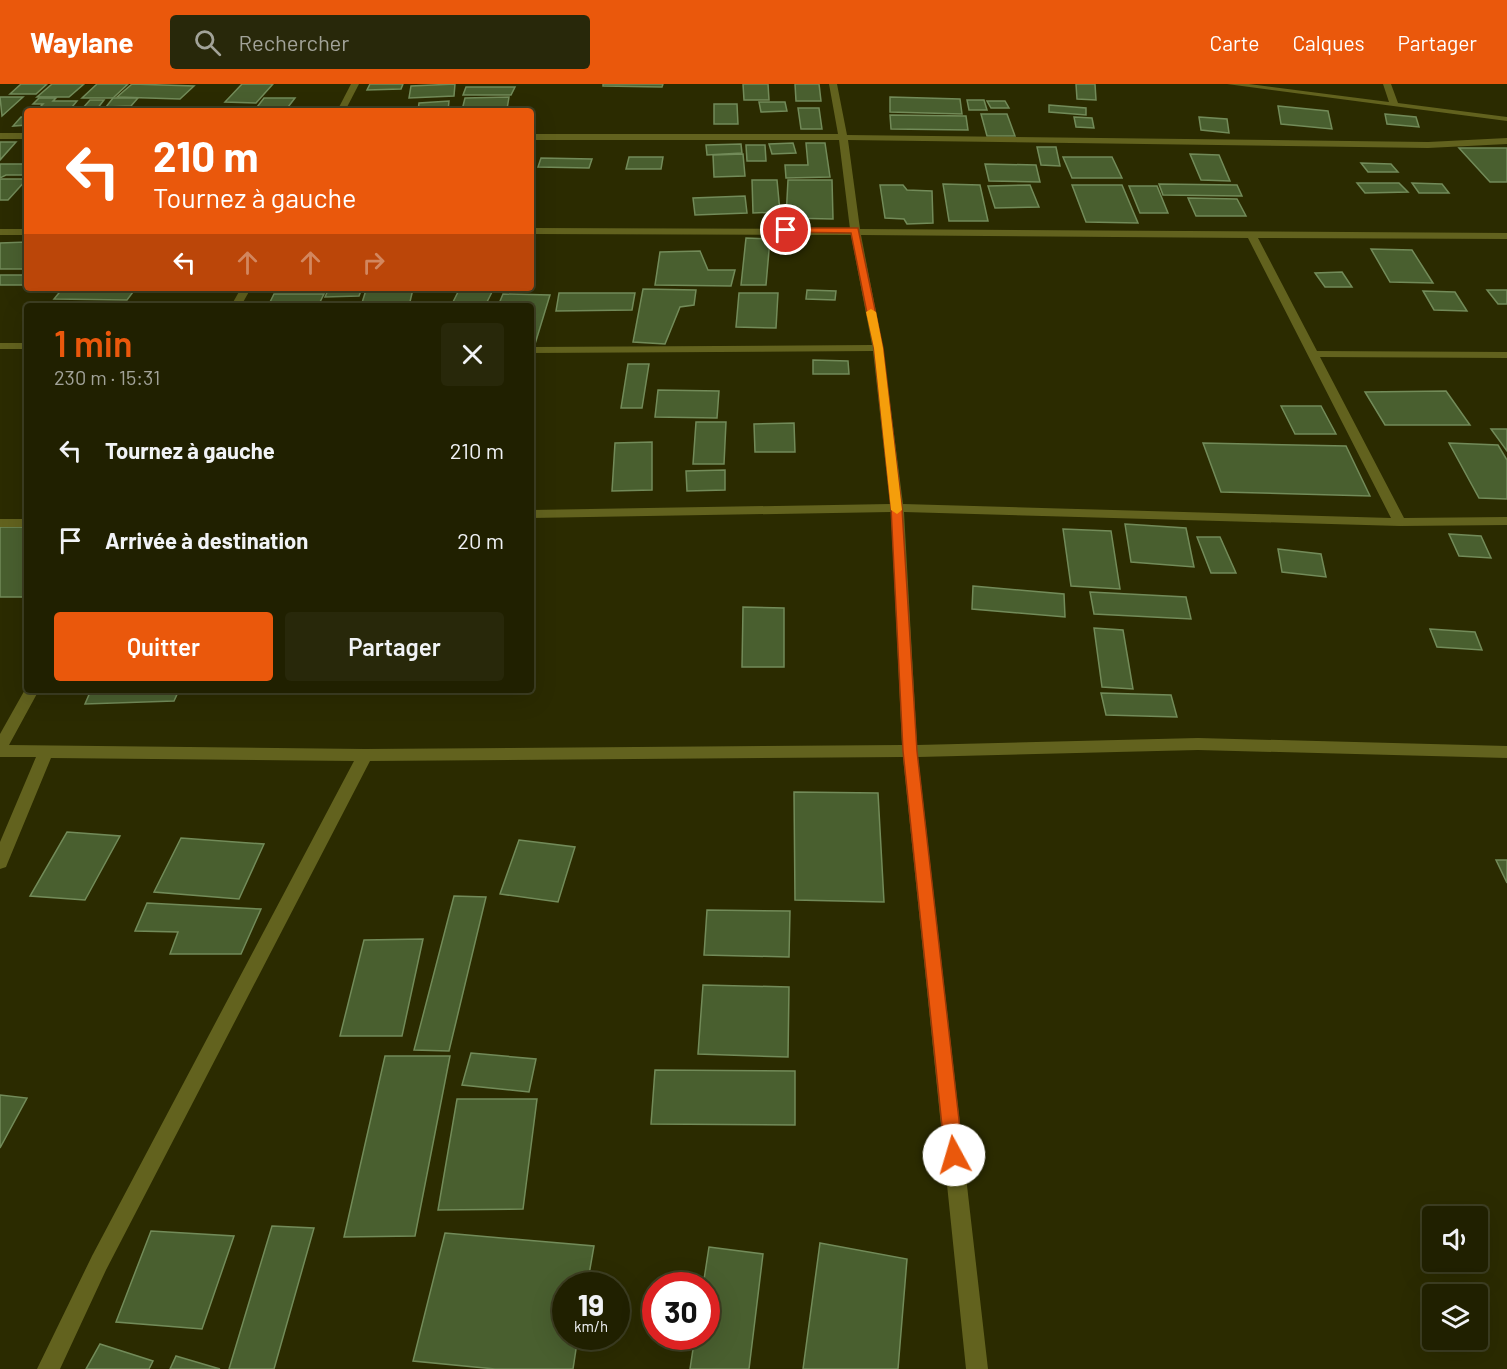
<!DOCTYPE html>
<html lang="fr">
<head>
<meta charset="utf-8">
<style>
	:root { --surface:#202000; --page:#28280a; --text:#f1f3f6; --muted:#a2a399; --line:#3d3e22; --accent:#ea580c }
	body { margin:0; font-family:Barlow,sans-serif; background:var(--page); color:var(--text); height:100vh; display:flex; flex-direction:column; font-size:22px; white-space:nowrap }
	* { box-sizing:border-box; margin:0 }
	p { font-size:20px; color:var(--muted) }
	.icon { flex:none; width:33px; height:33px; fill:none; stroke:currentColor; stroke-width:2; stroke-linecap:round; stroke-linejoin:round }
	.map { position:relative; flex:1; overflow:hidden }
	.drawer { position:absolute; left:24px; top:219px; width:510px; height:390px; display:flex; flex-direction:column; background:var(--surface); border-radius:6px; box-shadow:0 6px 24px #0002,0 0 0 2px var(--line) }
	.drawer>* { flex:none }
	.guide { position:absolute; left:24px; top:24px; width:510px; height:183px; border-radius:6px; box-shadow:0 6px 24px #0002,0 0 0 2px var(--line); background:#ea580c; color:#fff; overflow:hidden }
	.fabs { position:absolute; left:1422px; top:1122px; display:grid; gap:12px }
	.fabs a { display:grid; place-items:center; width:66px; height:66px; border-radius:6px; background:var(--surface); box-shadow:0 6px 24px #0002,0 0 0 2px var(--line); font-size:30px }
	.speed { position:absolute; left:552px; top:1188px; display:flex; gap:12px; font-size:30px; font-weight:700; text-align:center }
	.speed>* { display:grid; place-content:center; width:78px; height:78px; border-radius:50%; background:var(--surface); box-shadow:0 6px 24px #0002,0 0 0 2px var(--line); line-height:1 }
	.speed small { font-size:15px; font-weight:400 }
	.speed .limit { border:9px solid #d22; background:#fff; color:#111 }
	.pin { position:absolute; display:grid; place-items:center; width:51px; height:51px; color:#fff; margin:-26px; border:3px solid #fff; border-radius:50%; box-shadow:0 2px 6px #0007 }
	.me { position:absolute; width:66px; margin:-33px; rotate:354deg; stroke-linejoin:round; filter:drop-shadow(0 0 4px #0008) }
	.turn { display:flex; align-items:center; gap:21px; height:126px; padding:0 30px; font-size:27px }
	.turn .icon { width:78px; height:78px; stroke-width:2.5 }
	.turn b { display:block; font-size:42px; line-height:51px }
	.lanes { display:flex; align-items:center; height:57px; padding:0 30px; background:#0003; justify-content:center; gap:30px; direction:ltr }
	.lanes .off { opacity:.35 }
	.round { display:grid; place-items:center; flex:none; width:63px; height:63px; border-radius:6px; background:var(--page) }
	.overview { display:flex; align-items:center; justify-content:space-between; height:102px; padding:0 30px }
	h1 { font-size:36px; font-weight:600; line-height:45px; color:var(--accent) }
	.action { display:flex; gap:12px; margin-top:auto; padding:12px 30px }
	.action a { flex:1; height:69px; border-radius:6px; background:var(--accent); color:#fff; font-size:24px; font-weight:600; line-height:69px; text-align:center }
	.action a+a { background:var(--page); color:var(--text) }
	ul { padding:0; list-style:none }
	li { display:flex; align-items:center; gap:18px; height:90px; padding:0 30px }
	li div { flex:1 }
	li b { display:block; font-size:22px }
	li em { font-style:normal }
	header { display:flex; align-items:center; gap:36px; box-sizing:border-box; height:84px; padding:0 30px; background:var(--accent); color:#fff }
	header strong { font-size:28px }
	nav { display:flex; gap:33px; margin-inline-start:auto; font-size:21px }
	.search { width:420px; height:54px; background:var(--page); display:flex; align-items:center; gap:15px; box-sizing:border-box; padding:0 21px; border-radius:6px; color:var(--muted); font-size:22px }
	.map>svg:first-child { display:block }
	.building { fill:#495f2f; stroke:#728b59; stroke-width:1.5 }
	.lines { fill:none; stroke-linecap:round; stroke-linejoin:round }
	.minor { fill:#62621e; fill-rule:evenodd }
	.route { fill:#ea580c; stroke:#983908; stroke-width:1.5 }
	.slow { fill:#f59e0b }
</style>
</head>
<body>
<header>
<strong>Waylane</strong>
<div class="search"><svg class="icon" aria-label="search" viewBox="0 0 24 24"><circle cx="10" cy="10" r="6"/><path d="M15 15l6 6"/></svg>Rechercher</div>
<nav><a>Carte</a><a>Calques</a><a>Partager</a></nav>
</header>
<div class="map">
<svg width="1507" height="1285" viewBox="0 0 1507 1285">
	<rect width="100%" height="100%" fill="#2b2b00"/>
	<g class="building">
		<polygon points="21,0 47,0 36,10 10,10"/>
		<polygon points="52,0 84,0 69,13 37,13"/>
		<polygon points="97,0 128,0 113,14 82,14"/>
		<polygon points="132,0 194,2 180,15 117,13"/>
		<polygon points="242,0 273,0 256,19 225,18"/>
		<polygon points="370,0 403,0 401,5 367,6"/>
		<polygon points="455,0 454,12 409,14 411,2"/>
		<polygon points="603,0 663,0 662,3 603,2"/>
		<polygon points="743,0 768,0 769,16 744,16"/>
		<polygon points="795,0 819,0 821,17 796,17"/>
		<polygon points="1076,0 1095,0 1096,16 1077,15"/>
		<polygon points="466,3 515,3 511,11 463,11"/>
		<polygon points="0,13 23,13 2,32"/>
		<polygon points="509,13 507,25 462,26 465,14"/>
		<polygon points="890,13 960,15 962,30 890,28"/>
		<polygon points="39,14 56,14 53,17 77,17 72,23 40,23 43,20 33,20"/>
		<polygon points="113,14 138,14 131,22 106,23"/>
		<polygon points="264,14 295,14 285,27 254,27"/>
		<polygon points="90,16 104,16 97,25 82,25"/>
		<polygon points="967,16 984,16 987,26 969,26"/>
		<polygon points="449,17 448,27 418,27 419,19"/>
		<polygon points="987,17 1005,17 1009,24 991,24"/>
		<polygon points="759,18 785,18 787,27 761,28"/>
		<polygon points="714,20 737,20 738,40 714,40"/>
		<polygon points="1049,21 1086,24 1086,31 1049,28"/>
		<polygon points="1278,22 1328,27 1332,45 1281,40"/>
		<polygon points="798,24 819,24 822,45 801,45"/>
		<polygon points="981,30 1007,30 1015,52 987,52"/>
		<polygon points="1385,30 1416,33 1419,43 1387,40"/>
		<polygon points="890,31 966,32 968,46 891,45"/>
		<polygon points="21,33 27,33 27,41 13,42"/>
		<polygon points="1074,33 1092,34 1094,44 1076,43"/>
		<polygon points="1199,33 1227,35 1229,49 1201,46"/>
		<polygon points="0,58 16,58 0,76"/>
		<polygon points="793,59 796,69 772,70 769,60"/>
		<polygon points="806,59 825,59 830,93 786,94 785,81 808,81"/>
		<polygon points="741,60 742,69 707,71 706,61"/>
		<polygon points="746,61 765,61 766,77 747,77"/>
		<polygon points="1037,63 1056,63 1060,82 1041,81"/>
		<polygon points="1459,64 1507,64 1507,98 1490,98"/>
		<polygon points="743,70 745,92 714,93 713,71"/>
		<polygon points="1190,70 1219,71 1230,97 1201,96"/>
		<polygon points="629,73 663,73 661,85 626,85"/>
		<polygon points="1063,73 1112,73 1122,94 1072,94"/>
		<polygon points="541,74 592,75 589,84 538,83"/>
		<polygon points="1361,79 1391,80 1398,88 1368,88"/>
		<polygon points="0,80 27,80 27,91 6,91 0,94"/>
		<polygon points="985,80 1036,81 1040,98 989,97"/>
		<polygon points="0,95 27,95 8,116 0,116"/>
		<polygon points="752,96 777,96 780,128 753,129"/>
		<polygon points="788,96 832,96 833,135 786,134"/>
		<polygon points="1357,99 1399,99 1408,108 1365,109"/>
		<polygon points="1412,99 1442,100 1449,109 1419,109"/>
		<polygon points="943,100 980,101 988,137 949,137"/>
		<polygon points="1159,100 1237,101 1242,112 1163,111"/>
		<polygon points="880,101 903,101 907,106 932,107 933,139 907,140 904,135 885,134"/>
		<polygon points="1030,101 1039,123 995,124 988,102"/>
		<polygon points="1072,101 1122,101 1138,139 1086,138"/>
		<polygon points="1129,102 1157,102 1168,129 1140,129"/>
		<polygon points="745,112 747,129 695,131 693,114"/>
		<polygon points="1188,114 1237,115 1246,132 1196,132"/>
		<polygon points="791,153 793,165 772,166 770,154"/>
		<polygon points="746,154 770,155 766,201 741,201"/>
		<polygon points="27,158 24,170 27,170 27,185 0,185 0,159"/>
		<polygon points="1371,165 1412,166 1433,199 1390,198"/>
		<polygon points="700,167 708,186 735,186 731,202 655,201 660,168"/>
		<polygon points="1342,188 1352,203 1325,203 1315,189"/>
		<rect x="0" y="191" width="27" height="10"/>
		<polygon points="63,204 136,204 127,216 54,215"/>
		<polygon points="329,204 362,204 359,212 325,213"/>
		<polygon points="413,205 409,222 361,222 366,206"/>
		<polygon points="643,205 696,206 694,221 680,223 665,260 633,258"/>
		<polygon points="459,206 492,208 485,222 451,222"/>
		<polygon points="807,206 836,207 835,216 806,215"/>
		<polygon points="1487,206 1507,206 1507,220 1498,220"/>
		<polygon points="1423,207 1455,208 1467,227 1434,226"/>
		<polygon points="559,209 635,209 632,226 556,227"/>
		<polygon points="739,209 778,209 776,244 736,243"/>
		<polygon points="274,210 324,210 318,222 268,222"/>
		<polygon points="503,210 550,211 535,260 531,260 531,222 498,222"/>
		<polygon points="813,276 848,277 849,290 813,290"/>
		<polygon points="628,280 649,280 642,324 621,324"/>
		<polygon points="658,306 719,307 717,334 655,333"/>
		<polygon points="1446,307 1470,341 1385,341 1365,308"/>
		<polygon points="1281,322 1321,322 1336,350 1295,350"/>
		<polygon points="696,338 726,338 724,380 693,380"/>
		<polygon points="794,339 795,368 755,368 754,340"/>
		<polygon points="1491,345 1507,345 1507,367"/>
		<polygon points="652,358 652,406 612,407 615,359"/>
		<polygon points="1203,359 1346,362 1370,412 1221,408"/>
		<polygon points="1449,359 1498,361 1507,376 1507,415 1479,414"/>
		<polygon points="725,386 725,406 687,407 686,387"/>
		<polygon points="1125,440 1186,444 1194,483 1131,478"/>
		<polygon points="0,443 27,443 25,513 0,513"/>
		<polygon points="1063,445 1111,447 1120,505 1071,502"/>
		<polygon points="1449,450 1481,452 1491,474 1459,472"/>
		<polygon points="1197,453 1220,453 1236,489 1211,489"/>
		<polygon points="1278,465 1321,470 1326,493 1282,488"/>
		<polygon points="973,502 1064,510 1065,533 972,525"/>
		<polygon points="1090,508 1186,513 1191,535 1094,530"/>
		<polygon points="743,523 784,524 784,583 742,583"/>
		<polygon points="1094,544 1123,546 1133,605 1102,603"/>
		<polygon points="1430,545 1475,548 1482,566 1437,563"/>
		<polygon points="91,606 179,606 174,617 85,620"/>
		<polygon points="1101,609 1171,611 1177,633 1106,631"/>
		<polygon points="794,708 878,709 884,818 795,816"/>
		<polygon points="67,748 120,752 85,816 30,812"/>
		<polygon points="181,754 264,760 239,815 154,808"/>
		<polygon points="519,756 575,763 558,818 500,810"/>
		<polygon points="1496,776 1507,776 1507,799"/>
		<polygon points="454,812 486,813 449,967 414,966"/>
		<polygon points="147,819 261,825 241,870 170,870 178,848 135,847"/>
		<polygon points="707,826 790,827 789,873 704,871"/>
		<polygon points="423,855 402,952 340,952 364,856"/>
		<polygon points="703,901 789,903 788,973 698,970"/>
		<polygon points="471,969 536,975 529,1008 462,1001"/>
		<polygon points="385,972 450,972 415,1152 344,1153"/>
		<polygon points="655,986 795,987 795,1041 651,1040"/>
		<polygon points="0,1011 27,1014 0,1064"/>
		<polygon points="457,1015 537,1015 523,1125 438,1126"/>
		<polygon points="272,1142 314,1144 274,1285 229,1285"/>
		<polygon points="151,1147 234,1152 202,1245 116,1238"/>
		<polygon points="445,1149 594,1162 587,1202 566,1202 566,1252 578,1252 573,1285 495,1285 413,1277"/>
		<polygon points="820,1159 907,1175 898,1285 803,1285"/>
		<polygon points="709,1163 763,1170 749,1285 690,1285 695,1252 706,1252 706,1202 703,1202"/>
		<polygon points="100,1260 153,1277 149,1285 86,1285"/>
		<polygon points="176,1272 220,1285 170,1285"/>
	</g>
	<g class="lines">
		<g class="minor">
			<polygon points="351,0 359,0 345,27 337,27"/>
			<path d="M 829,0 L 837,0 L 847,51 L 1428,58 L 1507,54 L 1507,60 L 1428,64 L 848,56 L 860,145 L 1507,149 L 1507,155 L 1258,154 L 1317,267 L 1507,268 L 1507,274 L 1320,273 L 1404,434 L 1507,433 L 1507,441 L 1400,442 L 904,428 L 917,661 L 1198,654 L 1507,662 L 1507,674 L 1198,666 L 918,673 L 988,1285 L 966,1285 L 903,673 L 370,677 L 106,1186 L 60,1285 L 37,1285 L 92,1172 L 354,677 L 51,674 L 8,778 L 6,783 L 0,785 L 0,758 L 36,673 L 0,673 L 0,650 L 27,602 L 27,606 L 39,606 L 9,661 L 365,665 L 902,661 L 891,428 L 531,434 L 531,426 L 890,420 L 873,267 L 531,269 L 531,263 L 872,261 L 851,151 L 531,150 L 531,144 L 850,145 L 839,56 L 531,56 L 531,50 L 838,50 ZM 861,151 L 1248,154 L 1391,434 L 903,420 L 883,264 Z"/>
			<polygon points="1227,0 1249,0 1389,18 1383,0 1391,0 1398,19 1507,33 1507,37"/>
			<rect x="0" y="49" width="27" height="6"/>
			<rect x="0" y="145" width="27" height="6"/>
			<polygon points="241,204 251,204 241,222 231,222"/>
			<rect x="0" y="259" width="27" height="6"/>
			<rect x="0" y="435" width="27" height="8"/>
		</g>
	</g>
	<polygon class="route" points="786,144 858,144 883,264 902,424 917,667 963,1071 960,1077 954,1080 947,1077 945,1071 903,667 891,424 874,264 851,149 783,148"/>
	<polygon class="slow" points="871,225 876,228 883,264 902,426 897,430 891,426 874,264 866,228"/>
</svg>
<div class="fabs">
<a><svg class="icon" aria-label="sound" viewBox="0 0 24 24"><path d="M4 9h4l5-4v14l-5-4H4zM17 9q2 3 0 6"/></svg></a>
<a><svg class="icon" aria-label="layers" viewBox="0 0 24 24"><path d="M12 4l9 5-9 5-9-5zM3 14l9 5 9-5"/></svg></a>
</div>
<div class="speed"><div>19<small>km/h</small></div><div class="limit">30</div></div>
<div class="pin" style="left:786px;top:146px;background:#d93025"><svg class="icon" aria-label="arrive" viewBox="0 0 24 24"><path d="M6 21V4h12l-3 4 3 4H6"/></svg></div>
<svg class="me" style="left:954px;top:1071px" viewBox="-20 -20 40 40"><circle r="19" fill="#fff"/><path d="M0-13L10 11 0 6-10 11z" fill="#ea580c"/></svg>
<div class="guide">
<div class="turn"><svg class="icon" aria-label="left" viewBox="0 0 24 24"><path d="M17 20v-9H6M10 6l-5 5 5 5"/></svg><div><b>210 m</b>Tournez à gauche</div></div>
<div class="lanes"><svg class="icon" aria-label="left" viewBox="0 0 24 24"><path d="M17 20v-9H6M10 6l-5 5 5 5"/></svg><svg class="icon off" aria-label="ahead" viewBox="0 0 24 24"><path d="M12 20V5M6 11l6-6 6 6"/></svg><svg class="icon off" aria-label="ahead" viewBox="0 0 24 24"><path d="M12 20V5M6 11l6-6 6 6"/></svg><svg class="icon off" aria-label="right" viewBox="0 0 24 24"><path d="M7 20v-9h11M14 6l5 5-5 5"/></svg></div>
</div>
<section class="drawer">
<div class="overview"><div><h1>1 min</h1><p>230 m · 15:31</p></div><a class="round"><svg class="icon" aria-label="close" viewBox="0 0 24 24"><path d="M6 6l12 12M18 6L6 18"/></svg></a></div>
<ul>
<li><svg class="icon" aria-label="left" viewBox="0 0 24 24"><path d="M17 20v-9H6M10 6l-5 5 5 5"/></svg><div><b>Tournez à gauche</b></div><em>210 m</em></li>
<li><svg class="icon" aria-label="arrive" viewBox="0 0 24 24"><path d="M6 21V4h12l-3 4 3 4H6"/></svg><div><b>Arrivée à destination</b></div><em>20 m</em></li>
</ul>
<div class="action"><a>Quitter</a><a>Partager</a></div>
</section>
</div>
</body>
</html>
